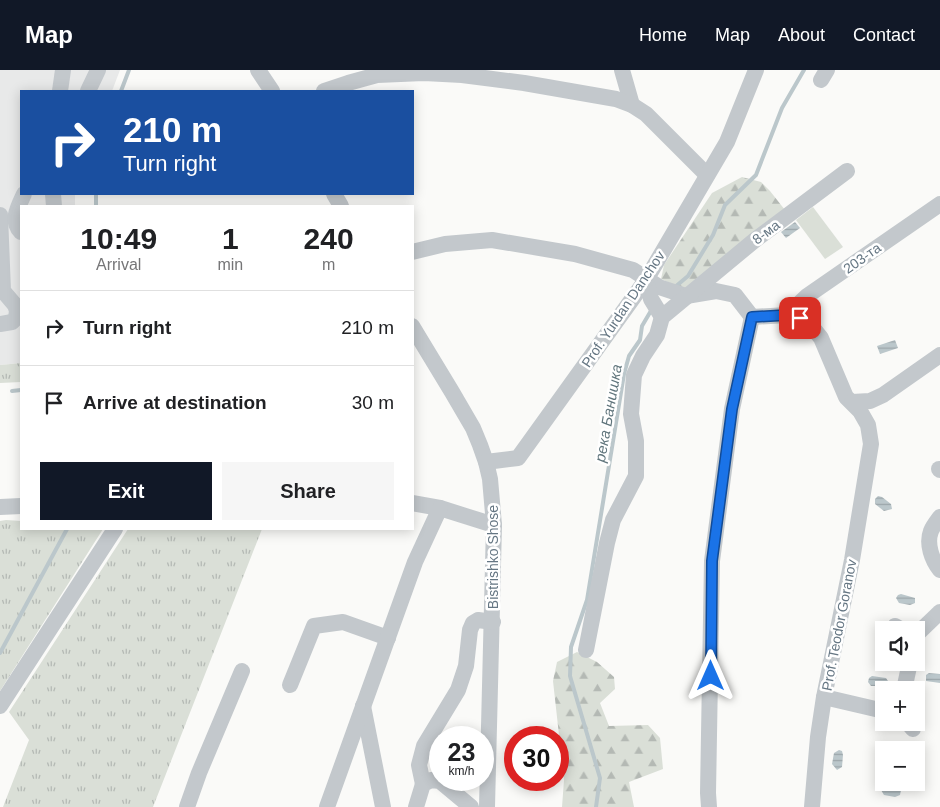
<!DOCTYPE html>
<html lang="en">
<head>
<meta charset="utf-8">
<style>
	:root { --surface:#fff; --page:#f6f6f6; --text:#202124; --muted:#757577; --line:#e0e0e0; --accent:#111827 }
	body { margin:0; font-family:Arial,sans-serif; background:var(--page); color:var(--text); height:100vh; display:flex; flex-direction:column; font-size:19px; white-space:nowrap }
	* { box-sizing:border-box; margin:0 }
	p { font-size:16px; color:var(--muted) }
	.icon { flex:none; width:28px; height:28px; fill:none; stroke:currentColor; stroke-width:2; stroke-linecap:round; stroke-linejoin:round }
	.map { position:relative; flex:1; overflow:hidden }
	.panel { position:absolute; left:20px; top:135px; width:394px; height:325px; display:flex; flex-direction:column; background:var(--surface); border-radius:0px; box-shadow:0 2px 12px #0003 }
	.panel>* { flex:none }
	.hud { position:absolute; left:20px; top:20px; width:394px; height:105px; border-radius:0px; box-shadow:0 2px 12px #0003; background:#1a4fa0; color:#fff; overflow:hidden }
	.controls { position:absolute; left:875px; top:551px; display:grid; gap:10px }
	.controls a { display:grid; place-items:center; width:50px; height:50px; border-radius:0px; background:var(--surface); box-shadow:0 2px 12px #0003; font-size:25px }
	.speed { position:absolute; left:429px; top:656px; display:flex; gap:10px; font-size:25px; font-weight:700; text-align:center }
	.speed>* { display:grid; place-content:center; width:65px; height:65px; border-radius:50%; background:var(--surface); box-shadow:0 2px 12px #0003; line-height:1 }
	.speed small { font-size:12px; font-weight:400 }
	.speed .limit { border:8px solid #d22; background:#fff; color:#111 }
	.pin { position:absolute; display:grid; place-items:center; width:42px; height:42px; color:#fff; margin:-21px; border-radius:10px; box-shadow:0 2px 8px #0006 }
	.me { position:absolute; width:55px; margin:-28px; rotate:0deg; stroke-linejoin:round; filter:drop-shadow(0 0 4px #0008) }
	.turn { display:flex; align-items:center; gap:18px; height:105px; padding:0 20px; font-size:22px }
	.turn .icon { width:65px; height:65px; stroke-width:2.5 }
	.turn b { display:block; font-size:35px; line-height:42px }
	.eta { display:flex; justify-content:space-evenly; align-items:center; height:85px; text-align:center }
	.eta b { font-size:30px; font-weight:800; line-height:35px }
	.cta { display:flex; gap:10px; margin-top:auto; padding:10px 20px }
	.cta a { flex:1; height:58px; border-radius:0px; background:var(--accent); color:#fff; font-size:20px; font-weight:800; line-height:58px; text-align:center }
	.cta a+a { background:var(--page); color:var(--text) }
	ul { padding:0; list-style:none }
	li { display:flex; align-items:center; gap:15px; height:75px; padding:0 20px; border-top:1px solid var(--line) }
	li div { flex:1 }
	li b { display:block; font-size:19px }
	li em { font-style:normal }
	header { display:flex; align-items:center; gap:30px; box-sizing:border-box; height:70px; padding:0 25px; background:var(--accent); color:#fff }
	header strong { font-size:24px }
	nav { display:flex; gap:28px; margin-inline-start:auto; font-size:18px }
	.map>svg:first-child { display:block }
	.built { fill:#e8e9e9 }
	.grass { fill:url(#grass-tufts) }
	.forest { fill:url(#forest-firs) }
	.garden { fill:#dadfd7 }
	.water { fill:url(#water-rules) }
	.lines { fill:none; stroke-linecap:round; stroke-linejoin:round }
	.stream { stroke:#bbc7cb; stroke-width:4 }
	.minor { stroke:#c3c8cc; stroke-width:16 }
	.route-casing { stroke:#114b97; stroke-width:12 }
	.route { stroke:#1a73e8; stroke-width:9 }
	.labels { text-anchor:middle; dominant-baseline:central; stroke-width:5; stroke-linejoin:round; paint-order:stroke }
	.street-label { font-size:14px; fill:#657683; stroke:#fff }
	.water-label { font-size:15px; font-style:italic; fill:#60757c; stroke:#fff }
</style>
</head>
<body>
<header>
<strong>Map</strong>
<nav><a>Home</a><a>Map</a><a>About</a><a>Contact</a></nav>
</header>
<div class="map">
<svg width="940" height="737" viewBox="0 0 940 737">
	<defs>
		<pattern id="grass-tufts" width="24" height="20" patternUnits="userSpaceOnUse" patternTransform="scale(1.25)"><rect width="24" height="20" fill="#dadfd7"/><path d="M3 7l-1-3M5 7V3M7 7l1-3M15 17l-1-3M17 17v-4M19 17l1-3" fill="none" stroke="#b4b9b4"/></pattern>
		<pattern id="forest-firs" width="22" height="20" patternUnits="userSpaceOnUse" patternTransform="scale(1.25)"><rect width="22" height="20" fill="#dadfd7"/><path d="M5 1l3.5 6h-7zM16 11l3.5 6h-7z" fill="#b4b9b4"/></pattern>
		<pattern id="water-rules" width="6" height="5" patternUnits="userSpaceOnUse" patternTransform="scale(1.25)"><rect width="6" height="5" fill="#bbc7cb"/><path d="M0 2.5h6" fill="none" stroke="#9ca6aa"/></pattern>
	</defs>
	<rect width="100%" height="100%" fill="#fafaf8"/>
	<polygon class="built" points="0,0 120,0 112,21 21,21 21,124 75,124 75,136 21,136 21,293 0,295"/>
	<g class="grass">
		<polygon points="21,293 21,312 0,313 0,295"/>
		<polygon points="6,450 21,451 21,459 103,459 0,621 0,451"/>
		<polygon points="128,459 262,459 153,737 3,737 29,670 9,642"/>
	</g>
	<g class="forest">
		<polygon points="742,107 761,112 770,121 785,140 684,219 661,209 664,195 712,123"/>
		<polygon points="577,582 597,592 614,607 615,619 600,633 609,656 648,655 660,668 663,699 629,712 634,737 562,737 564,710 553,611 557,592"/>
	</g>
	<polygon class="garden" points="813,137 843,177 825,189 796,150"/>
	<g class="water">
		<polygon points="795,152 800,158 786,168 781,162"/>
		<polygon points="895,270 898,278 880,284 877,276"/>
		<polygon points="878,426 882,427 891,434 892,439 884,441 875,434 875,429"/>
		<polygon points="901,524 915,528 915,533 910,535 899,533 896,528 898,525"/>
		<polygon points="929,603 940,604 940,613 926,611 926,605"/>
		<polygon points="872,606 886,608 888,611 884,616 871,616 868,612 869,608"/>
		<polygon points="839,680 842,681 843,685 842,697 837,700 832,694 834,683"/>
		<polygon points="886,716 901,720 900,725 895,727 884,725 881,720 883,717"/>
	</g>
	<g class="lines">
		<g class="stream">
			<polyline points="121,21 129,0"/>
			<polyline points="96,124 96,136"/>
			<polyline points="675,217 688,206 713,165 725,135 756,105 782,38 804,0"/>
			<polyline points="12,321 21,320"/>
			<polyline points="0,583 67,459"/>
			<polyline points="596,737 600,708 570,606 571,577 587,530 624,304 629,286 640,270 642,256 652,239"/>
		</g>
		<g class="minor">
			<polyline points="258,0 272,21"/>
			<polyline points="622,0 632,35"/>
			<polyline points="821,10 827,0"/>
			<polyline points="60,21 63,0"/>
			<polyline points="88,21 98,0"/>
			<polyline points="324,21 348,13 377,5 424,3 462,5 524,13 616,29 632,35 646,44 707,105"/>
			<polyline points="53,124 54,136"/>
			<polyline points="334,124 341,136"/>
			<polyline points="0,145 3,221 15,235 17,241 16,248 12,252 0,254"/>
			<path d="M 21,162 C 10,151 18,137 24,124"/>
			<polyline points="412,182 445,174 492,170 575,184 633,200 659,217 686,226 716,221 735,225 752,247"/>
			<polyline points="646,210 651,229 662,247"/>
			<polyline points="787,245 807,226 940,134"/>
			<polyline points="752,247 787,245 800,248 809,253 821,268 846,327 860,341 868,355 871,374 852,490 824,627 818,667 812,737"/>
			<polyline points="412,256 452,322 473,358 480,375 486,392 490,409 494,455 487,737"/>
			<polyline points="852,332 870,331 883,325 940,285"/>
			<polyline points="486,392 518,388 646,210 727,72 756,0"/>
			<polyline points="939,399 940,400"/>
			<polyline points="412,433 440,438 494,455"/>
			<polyline points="0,437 21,436"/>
			<path d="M 940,447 C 937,451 933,456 931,461 C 926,474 932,490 940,500"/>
			<polyline points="895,556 902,560"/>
			<polyline points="916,565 940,542"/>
			<polyline points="586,580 607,473 613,450 636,406 636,371 631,344 634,305 643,286 657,265 662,247 755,170 847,101"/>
			<polyline points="290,615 314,556 343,552 388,568"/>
			<polyline points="904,620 910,592"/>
			<polyline points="824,627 884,641"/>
			<polyline points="0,636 115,459"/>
			<polyline points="363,636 383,737"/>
			<polyline points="907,652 913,659"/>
			<polyline points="423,714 419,695 424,676 458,620 466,596 470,560 473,553 478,550 493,552"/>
			<polyline points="187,737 199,703 242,601"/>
			<polyline points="327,737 415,492 440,438"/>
			<polyline points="416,737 423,714 431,710 440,711 471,737"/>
			<polyline points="709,737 708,723 712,491 732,339 752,247"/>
		</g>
	</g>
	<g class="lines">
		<g class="route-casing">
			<polyline id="route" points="711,606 712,491 732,339 752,247 787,245 800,248"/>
		</g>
		<use href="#route" class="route"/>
	</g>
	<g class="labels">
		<g class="street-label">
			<text transform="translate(766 162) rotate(-37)">8-ма</text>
			<text transform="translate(862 188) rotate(-35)">203-та</text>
			<text transform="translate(623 239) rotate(-56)">Prof. Yurdan Danchov</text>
			<text transform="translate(493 487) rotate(-90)">Bistrishko Shose</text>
			<text transform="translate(839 555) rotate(-79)">Prof. Teodor Goranov</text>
		</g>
		<g class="water-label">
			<text transform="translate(608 343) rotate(-80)">река Банишка</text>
		</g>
	</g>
</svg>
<div class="controls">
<a><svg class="icon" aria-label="sound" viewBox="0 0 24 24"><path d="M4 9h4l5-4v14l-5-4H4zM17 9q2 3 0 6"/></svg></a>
<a>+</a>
<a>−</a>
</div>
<div class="speed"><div>23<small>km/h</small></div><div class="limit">30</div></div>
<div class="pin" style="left:800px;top:248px;background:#d93025"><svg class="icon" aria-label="arrive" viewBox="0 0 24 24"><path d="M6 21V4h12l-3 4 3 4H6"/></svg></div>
<svg class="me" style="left:711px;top:606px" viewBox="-20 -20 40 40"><path d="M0-17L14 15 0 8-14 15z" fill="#1a73e8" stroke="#fff" stroke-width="4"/></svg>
<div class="hud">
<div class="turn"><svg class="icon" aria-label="right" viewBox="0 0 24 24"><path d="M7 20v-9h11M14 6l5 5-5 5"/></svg><div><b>210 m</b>Turn right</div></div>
</div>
<section class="panel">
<div class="eta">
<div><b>10:49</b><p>Arrival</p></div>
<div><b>1</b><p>min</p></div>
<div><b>240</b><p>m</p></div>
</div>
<ul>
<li><svg class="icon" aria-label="right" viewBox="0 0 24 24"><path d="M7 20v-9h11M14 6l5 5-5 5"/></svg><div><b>Turn right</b></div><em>210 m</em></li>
<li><svg class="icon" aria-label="arrive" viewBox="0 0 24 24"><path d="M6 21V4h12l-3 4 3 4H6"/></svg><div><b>Arrive at destination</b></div><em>30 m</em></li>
</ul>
<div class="cta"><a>Exit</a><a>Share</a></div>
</section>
</div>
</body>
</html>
